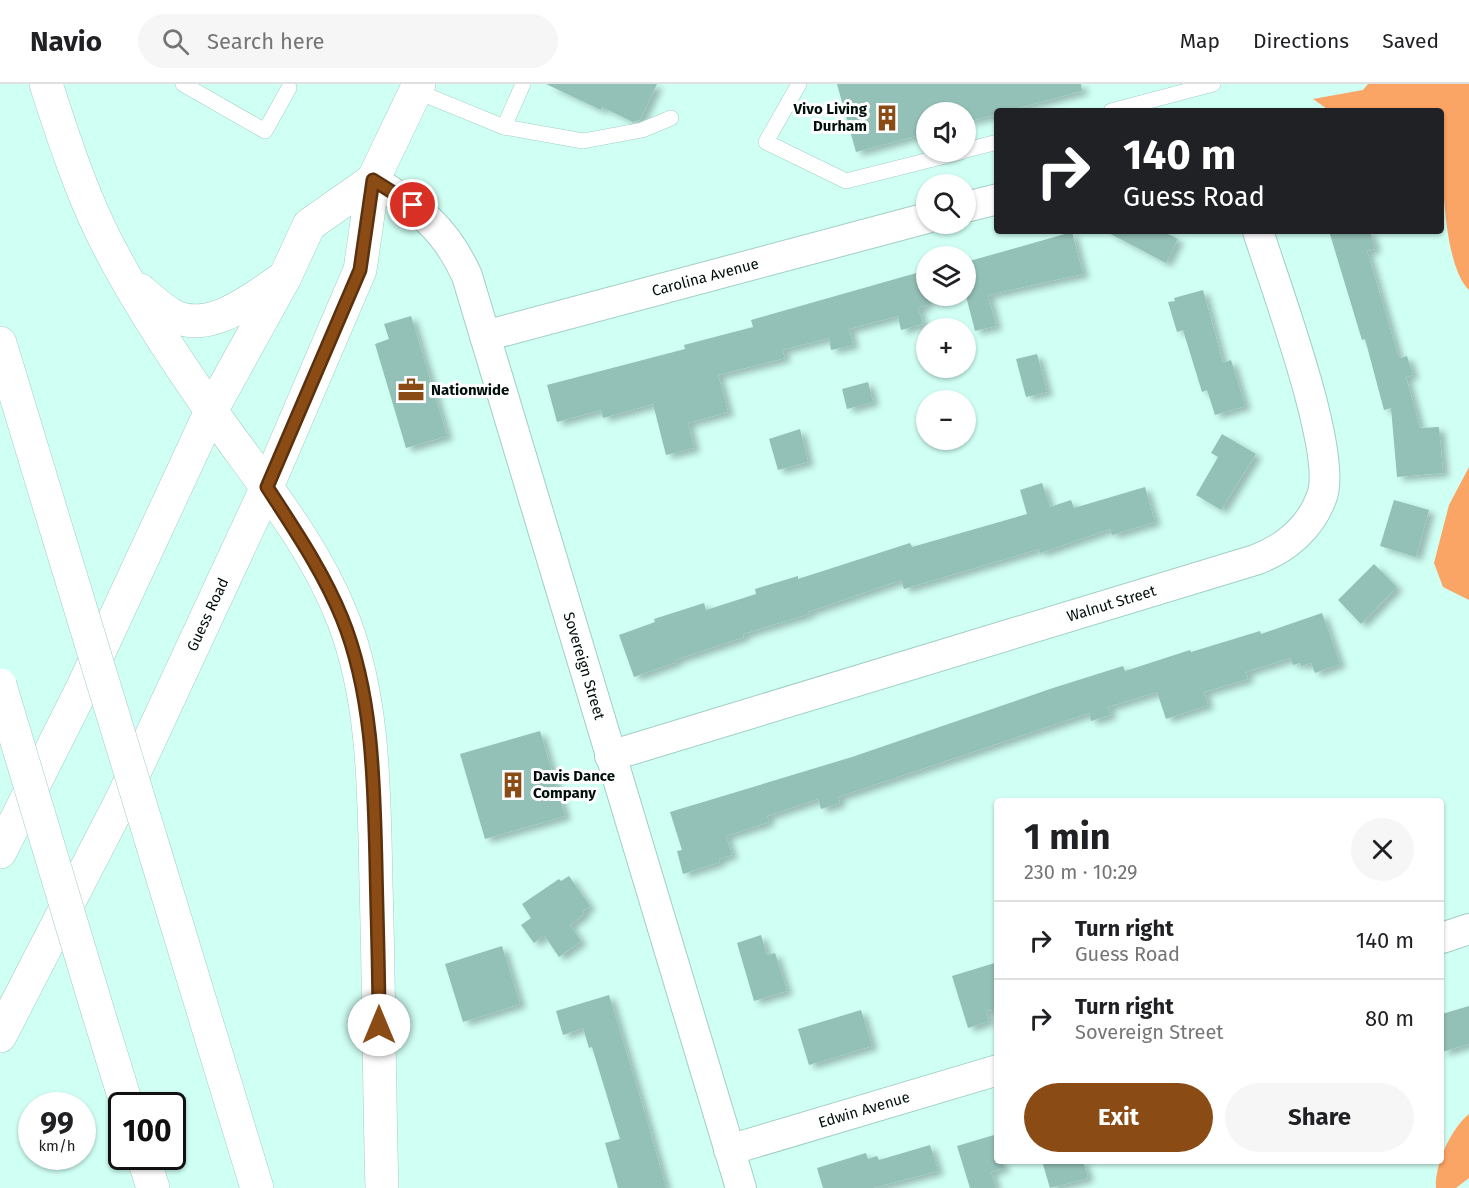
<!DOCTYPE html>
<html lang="en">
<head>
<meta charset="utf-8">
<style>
	:root { --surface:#fff; --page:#f6f6f6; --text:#202124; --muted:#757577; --line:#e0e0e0; --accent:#8b4b15 }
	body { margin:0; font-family:"Fira Sans",sans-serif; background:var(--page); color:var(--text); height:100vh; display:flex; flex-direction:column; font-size:22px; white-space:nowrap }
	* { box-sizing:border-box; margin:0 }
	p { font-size:20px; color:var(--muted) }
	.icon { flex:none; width:33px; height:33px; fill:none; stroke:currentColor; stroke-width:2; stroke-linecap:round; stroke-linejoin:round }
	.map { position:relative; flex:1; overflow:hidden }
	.drawer { position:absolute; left:994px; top:714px; width:450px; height:366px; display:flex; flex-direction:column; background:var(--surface); border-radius:6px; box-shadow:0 2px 4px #0004 }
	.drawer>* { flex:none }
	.top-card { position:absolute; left:994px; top:24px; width:450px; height:126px; border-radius:6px; box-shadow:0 2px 4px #0004; background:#202124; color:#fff; overflow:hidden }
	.buttons { position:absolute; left:916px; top:18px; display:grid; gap:12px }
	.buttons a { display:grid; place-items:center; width:60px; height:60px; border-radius:50%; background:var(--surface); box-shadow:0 2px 4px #0004; font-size:30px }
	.speed { position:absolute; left:18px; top:1008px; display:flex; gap:12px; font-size:30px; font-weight:700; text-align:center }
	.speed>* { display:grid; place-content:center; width:78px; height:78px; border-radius:50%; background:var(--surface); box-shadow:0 2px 4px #0004; line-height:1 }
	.speed small { font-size:15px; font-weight:400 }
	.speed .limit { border:3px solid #111; border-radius:9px; background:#fff; color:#111 }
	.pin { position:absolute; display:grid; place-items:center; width:51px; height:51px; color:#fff; margin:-26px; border:3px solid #fff; border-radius:50%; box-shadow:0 2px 6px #0007 }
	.me { position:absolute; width:66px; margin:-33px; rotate:0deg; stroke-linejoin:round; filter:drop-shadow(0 0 4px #0008) }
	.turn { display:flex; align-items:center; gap:21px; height:126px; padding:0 30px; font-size:27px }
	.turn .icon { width:78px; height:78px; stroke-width:2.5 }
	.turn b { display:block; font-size:42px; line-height:51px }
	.round { display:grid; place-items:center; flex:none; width:63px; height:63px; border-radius:32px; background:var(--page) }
	.head { display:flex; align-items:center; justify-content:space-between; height:102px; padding:0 30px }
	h1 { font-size:36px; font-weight:700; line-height:45px }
	.cta { display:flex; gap:12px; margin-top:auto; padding:12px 30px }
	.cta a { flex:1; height:69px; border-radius:36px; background:var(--accent); color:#fff; font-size:24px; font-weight:700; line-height:69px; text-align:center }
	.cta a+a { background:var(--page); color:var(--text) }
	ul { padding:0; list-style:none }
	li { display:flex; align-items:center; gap:18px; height:78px; padding:0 30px; border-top:2px solid var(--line) }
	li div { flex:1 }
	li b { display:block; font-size:22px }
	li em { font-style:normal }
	header { display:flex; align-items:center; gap:36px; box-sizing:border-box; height:84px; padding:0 30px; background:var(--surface); border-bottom:2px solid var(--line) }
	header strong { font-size:28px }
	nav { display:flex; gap:33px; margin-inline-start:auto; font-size:21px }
	.search { width:420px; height:54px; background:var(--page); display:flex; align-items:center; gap:15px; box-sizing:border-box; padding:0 21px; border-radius:33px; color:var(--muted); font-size:22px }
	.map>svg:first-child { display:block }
	.forest { fill:#faa466 }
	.building { fill:#93c0b7; filter:url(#shadow) }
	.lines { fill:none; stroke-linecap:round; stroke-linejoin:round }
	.service-casing { stroke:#a1cec4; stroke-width:16 }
	.minor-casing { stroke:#a1cec4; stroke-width:32 }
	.secondary-casing { stroke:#a1cec4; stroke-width:34 }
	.motorway-casing { stroke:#a1cec4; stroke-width:34 }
	.service { stroke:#fff; stroke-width:15 }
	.minor { stroke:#fff; stroke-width:30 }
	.secondary { stroke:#fff; stroke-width:33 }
	.motorway { stroke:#fff; stroke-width:33 }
	.motorway-bridge-casing { stroke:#a1cec4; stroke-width:34; stroke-linecap:butt }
	.motorway-bridge { stroke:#fff; stroke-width:33 }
	.route-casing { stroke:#5a310e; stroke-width:15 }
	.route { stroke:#8b4b15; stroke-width:10 }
	.labels { text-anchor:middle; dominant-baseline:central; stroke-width:6; stroke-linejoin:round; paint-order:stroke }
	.poi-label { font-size:15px; font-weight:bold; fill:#010f0c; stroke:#fff; text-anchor:start }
	.street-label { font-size:15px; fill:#010f0c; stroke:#fff }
</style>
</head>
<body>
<header>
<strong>Navio</strong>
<div class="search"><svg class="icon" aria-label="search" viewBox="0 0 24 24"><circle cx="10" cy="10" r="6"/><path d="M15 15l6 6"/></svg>Search here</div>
<nav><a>Map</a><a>Directions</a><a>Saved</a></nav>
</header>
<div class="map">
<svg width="1469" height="1104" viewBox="0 0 1469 1104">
	<defs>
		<filter id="shadow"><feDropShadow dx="6" dy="4" stdDeviation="3" flood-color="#0004"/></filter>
	</defs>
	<rect width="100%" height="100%" fill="#d0fff4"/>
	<g class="forest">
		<path d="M 1368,0 L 1469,0 L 1469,206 C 1440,178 1442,67 1442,27 L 1330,27 L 1313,15 L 1363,6 Z"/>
		<polygon points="1469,383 1469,516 1443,503 1434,479 1449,421"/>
		<path d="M 1469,1030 L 1469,1094 L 1456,1104 L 1436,1104 C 1434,1082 1451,1044 1469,1030 Z"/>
	</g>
	<g class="building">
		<polygon points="546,0 657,0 640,36 633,38 602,23 601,26"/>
		<polygon points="837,0 1081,0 1082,7 1007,27 998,27 998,30 966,38 966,28 927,28 927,49 856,68"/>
		<polygon points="1105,147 1162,147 1178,155 1166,179"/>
		<polygon points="1329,147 1370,147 1375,165 1367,167 1398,271 1401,274 1407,272 1413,291 1406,293 1420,344 1439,343 1443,389 1397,393 1391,324 1384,326 1365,255 1362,256"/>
		<polygon points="1072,148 1083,190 988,211 996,242 975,247 966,212 966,178"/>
		<polygon points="927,186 927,221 918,224 923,240 901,246 898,232 849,245 853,261 831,266 829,254 782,266 785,274 718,291 728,328 688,339 694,364 666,371 653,320 603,334 601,326 557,338 547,301 685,265 684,261 753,243 751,236"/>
		<polygon points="1203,206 1223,279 1231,276 1245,322 1215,331 1207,306 1202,308 1183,246 1177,248 1168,218 1175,217 1174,214"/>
		<polygon points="411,232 447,352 406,364 375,260 389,255 384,240"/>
		<polygon points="1037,270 1047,308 1026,313 1016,275"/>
		<polygon points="868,298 873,318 847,325 842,305"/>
		<polygon points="800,345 808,378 778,386 769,355"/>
		<polygon points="1222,350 1256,370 1221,426 1196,411 1218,373 1211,369"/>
		<polygon points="1042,399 1050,423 1071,416 1074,424 1145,403 1155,438 1112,451 1110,445 1040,469 1039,465 904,505 901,496 808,528 809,530 743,550 744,553 675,576 676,578 634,593 619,551 655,538 654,535 704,519 706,526 756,510 755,505 798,492 798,495 910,459 912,463 1027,430 1020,406"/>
		<polygon points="1394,416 1429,426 1416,473 1380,462"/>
		<polygon points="1374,480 1397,503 1361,540 1338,516"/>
		<polygon points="1322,529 1340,580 1315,589 1311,579 1301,582 1300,579 1293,581 1290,574 1246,588 1248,595 1204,608 1208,621 1166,635 1157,608 1108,623 1111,631 1091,637 1089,629 838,713 840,719 821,725 818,715 767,732 769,738 726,752 732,771 719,775 720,778 683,790 677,767 682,766 670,728 852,673 1053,604 1123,582 1125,587 1190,566 1191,568 1260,547 1261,550"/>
		<polygon points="540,647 565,732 485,755 460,670"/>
		<polygon points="569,792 590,822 583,827 584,830 570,841 581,857 559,873 544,851 534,859 521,841 531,834 522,820 559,795 561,797"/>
		<polygon points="761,851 767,871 775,869 787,907 754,917 737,859"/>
		<polygon points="502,862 520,920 463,938 445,880"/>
		<polygon points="998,878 998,925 986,927 989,937 968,944 952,892"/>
		<polygon points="609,911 648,1040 666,1104 618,1104 605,1059 620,1055 592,963 589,964 583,944 563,951 556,927"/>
		<polygon points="1469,922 1469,960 1442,968 1442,930"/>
		<polygon points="861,926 872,962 809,981 798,945"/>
		<polygon points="994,1051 998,1077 1002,1077 1004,1084 991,1088 996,1104 970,1104 957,1062"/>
		<polygon points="930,1061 938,1087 873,1104 823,1104 817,1084 866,1069 868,1075 877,1072 879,1076"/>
		<polygon points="1042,1077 1083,1077 1088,1094 1050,1104"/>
	</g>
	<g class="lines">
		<g class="service-casing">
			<g id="service">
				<polyline points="183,0 265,47 289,4"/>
				<polyline points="799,0 766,58 846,97 961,68"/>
				<polyline points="416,7 504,43 583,57 642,46 671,34"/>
				<polyline points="1111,27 1213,0"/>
				<polyline points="504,43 523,0"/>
				<polyline points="966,66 998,58"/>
			</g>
		</g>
		<g class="minor-casing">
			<g id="minor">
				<path id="s1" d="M 373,96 C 418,124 445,143 467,192 L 741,1104"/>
				<polyline points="966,123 998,115"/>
				<path id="s2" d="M 485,252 L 927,134"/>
				<path id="s3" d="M 610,672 L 1255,476 C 1285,465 1311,444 1322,412 C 1338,368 1274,199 1258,147"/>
				<polyline points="1442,854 1469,845"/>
				<path id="s4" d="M 729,1066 L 998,986"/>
			</g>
		</g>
		<g class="secondary-casing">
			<g id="secondary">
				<polyline points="0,768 82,605 211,327 285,193 309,141 373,96"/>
				<path id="s5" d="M 0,952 L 123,713 L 267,403 L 360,186 L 373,96 L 419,0"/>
			</g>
		</g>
		<g class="motorway-casing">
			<g id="motorway">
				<path d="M 46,0 C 62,49 78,99 100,145 C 131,209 172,270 212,328 C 259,395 313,458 343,535 C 375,617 374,712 376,800 C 379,901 379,1003 382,1104"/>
				<path d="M 140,206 C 149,214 159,223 170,230 C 208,253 255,213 285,193"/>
				<polyline points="0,259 59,454"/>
				<polyline points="163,795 257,1104"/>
				<polyline points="98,928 127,1022"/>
				<polyline points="143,1072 153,1104"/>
			</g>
		</g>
		<use href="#service" class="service"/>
		<use href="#minor" class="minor"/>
		<use href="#secondary" class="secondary"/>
		<use href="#motorway" class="motorway"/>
		<g class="motorway-bridge-casing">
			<g id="motorway-bridge">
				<polyline points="59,454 163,795"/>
				<polyline points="0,601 98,928"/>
			</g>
		</g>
		<use href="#motorway-bridge" class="motorway-bridge"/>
	</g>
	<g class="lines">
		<g class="route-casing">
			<path id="route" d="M 379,941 C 379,888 377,835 376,781 C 374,700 373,610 342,534 C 323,487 294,445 267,403 L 360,186 L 373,96 L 413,121"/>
		</g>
		<use href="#route" class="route"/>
	</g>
	<defs>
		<g id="building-bare" transform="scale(2.07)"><path d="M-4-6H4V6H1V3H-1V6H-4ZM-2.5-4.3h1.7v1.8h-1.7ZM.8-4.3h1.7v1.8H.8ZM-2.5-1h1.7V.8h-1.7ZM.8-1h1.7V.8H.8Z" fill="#8b4b15" stroke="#fff" stroke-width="2.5" paint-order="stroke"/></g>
		<g id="office-bare" transform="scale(2.07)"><path d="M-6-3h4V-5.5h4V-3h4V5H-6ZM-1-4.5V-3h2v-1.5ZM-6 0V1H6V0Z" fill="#8b4b15" stroke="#fff" stroke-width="2.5" paint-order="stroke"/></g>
	</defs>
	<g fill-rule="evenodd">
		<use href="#building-bare" x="887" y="34"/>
		<use href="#office-bare" x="411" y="306"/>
		<use href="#building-bare" x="513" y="701"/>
	</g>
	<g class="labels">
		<g class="poi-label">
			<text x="867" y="25" text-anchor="end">Vivo Living<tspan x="867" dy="17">Durham</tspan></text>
			<text x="431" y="306">Nationwide</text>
			<text x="533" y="692">Davis Dance<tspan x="533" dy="17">Company</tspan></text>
		</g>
		<g class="street-label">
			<text stroke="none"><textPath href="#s2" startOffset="228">Carolina Avenue</textPath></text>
			<text stroke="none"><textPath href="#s3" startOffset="524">Walnut Street</textPath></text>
			<text stroke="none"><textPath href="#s5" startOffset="470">Guess Road</textPath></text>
			<text stroke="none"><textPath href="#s1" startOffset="544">Sovereign Street</textPath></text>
			<text stroke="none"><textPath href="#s4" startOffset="141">Edwin Avenue</textPath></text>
		</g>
	</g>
</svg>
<div class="buttons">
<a><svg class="icon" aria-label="sound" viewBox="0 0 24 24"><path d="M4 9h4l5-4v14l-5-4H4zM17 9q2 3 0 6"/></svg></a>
<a><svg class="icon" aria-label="search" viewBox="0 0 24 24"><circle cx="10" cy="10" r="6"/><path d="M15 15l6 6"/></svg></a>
<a><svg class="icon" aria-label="layers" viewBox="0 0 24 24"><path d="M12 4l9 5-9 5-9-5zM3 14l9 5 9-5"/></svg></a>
<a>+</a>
<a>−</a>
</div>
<div class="speed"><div>99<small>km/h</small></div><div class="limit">100</div></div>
<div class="pin" style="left:413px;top:121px;background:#d93025"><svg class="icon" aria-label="arrive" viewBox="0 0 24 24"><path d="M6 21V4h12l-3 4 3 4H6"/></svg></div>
<svg class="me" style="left:379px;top:941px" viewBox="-20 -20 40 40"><circle r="19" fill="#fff"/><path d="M0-13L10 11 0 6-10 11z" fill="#8b4b15"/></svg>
<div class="top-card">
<div class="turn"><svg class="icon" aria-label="right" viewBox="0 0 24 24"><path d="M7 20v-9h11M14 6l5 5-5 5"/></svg><div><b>140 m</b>Guess Road</div></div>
</div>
<section class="drawer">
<div class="head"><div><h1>1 min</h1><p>230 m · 10:29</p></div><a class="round"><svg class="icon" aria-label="close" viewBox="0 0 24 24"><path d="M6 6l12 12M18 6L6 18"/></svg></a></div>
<ul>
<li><svg class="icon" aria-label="right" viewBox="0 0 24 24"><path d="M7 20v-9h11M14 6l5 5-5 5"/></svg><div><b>Turn right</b><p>Guess Road</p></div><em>140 m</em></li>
<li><svg class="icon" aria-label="right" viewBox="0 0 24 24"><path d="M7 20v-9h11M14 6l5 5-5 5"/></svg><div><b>Turn right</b><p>Sovereign Street</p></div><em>80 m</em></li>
</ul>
<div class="cta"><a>Exit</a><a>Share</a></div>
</section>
</div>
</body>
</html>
